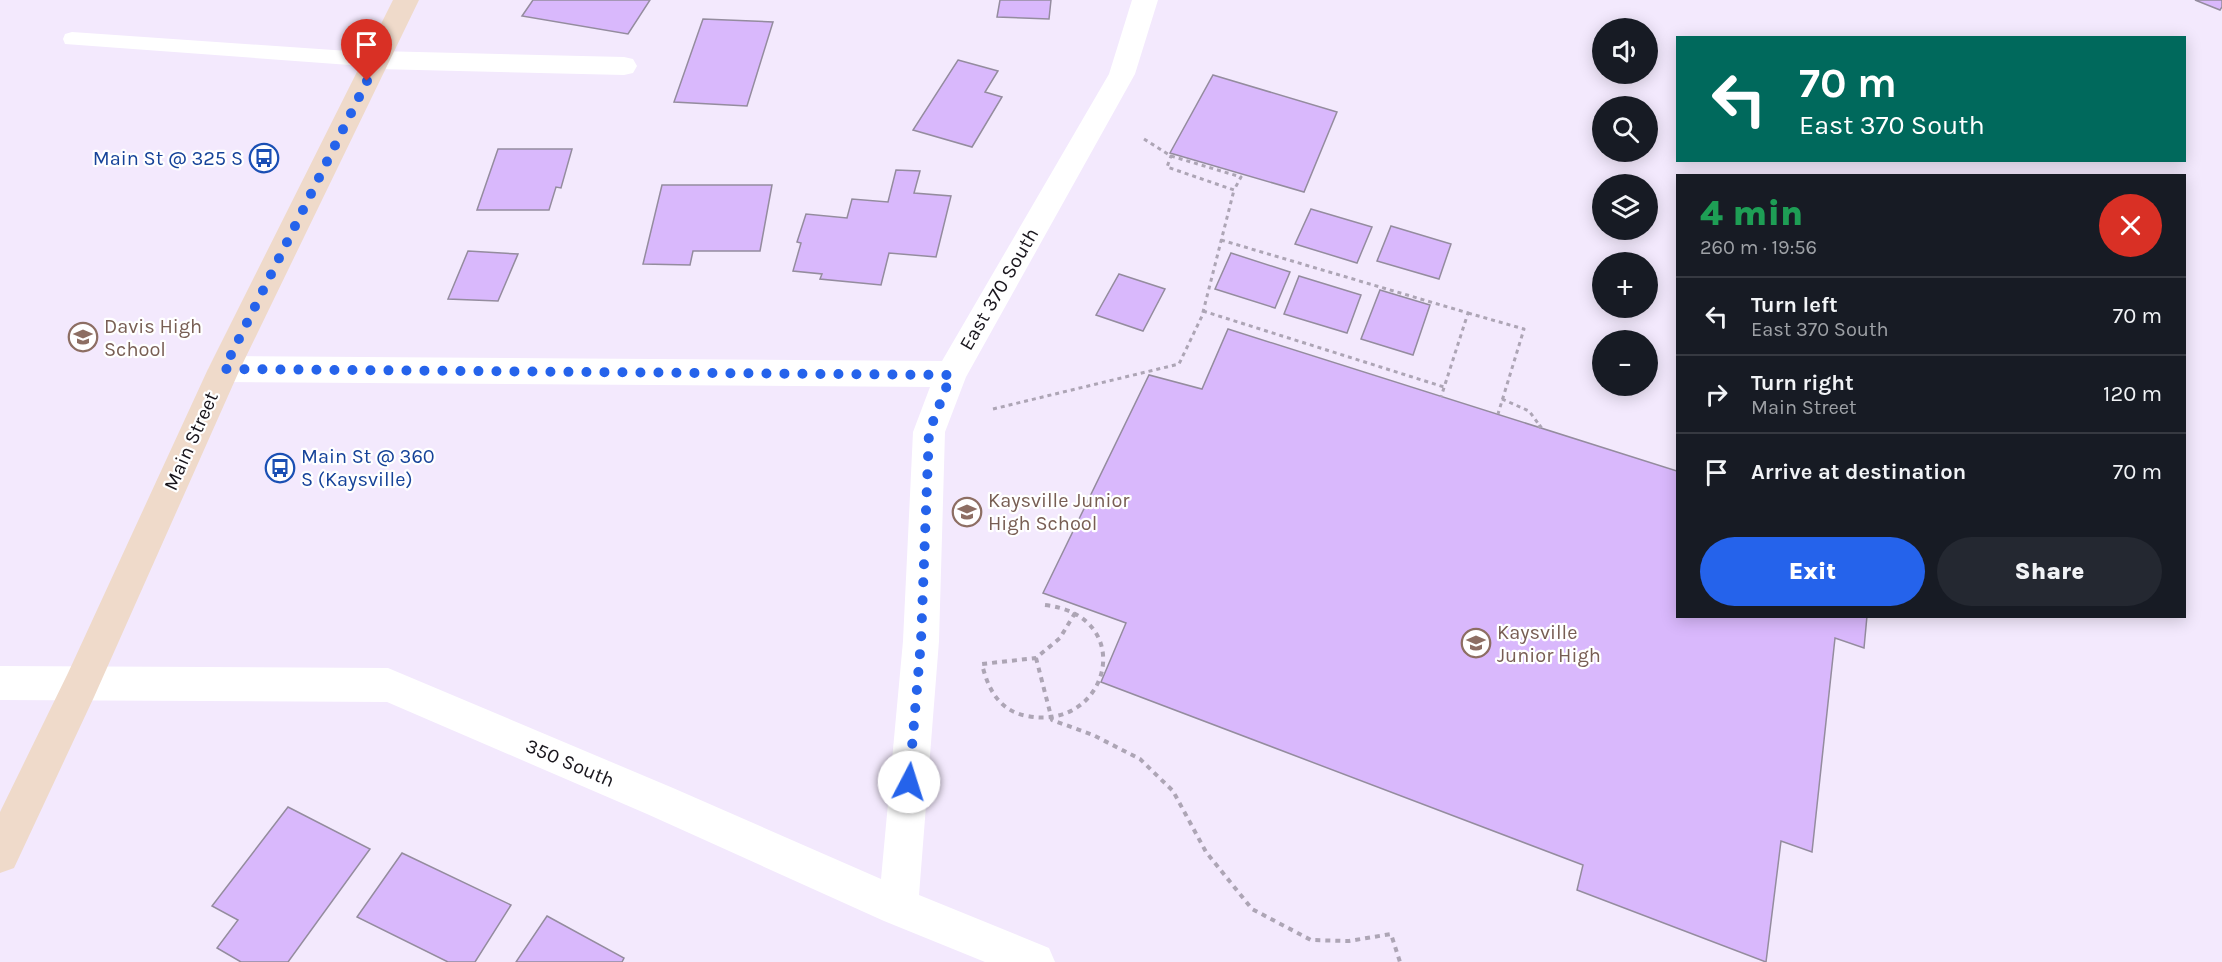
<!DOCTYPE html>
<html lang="en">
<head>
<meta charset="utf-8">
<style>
	:root { --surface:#171b24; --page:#242831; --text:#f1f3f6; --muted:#9ea1a6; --line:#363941; --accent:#2563eb }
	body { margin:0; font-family:Karla,sans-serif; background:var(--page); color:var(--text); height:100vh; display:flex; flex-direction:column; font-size:22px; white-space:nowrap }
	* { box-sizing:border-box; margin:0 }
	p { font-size:20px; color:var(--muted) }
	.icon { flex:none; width:33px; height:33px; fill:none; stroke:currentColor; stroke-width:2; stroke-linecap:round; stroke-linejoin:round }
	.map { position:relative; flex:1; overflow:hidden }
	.side { position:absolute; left:1676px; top:174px; width:510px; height:444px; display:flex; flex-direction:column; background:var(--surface); border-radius:0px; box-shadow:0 3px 15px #0003 }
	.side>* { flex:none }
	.top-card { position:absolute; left:1676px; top:36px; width:510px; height:126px; border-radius:0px; box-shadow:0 3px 15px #0003; background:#00695c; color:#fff; overflow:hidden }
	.tools { position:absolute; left:1592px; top:18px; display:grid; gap:12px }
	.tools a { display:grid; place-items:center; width:66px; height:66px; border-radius:50%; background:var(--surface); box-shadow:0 3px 15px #0003; font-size:30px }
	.pin { position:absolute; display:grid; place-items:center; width:51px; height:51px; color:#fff; margin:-62px -26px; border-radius:50% 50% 50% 0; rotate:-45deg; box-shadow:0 0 6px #0007 }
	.pin .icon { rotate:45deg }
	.me { position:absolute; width:66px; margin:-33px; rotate:5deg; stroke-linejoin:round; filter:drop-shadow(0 0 4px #0008) }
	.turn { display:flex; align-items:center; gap:21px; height:126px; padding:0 24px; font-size:27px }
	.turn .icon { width:78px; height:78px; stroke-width:2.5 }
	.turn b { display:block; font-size:42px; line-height:51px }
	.round { display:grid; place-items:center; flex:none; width:63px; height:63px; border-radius:32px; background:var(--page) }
	.head { display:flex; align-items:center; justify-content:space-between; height:102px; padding:0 24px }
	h1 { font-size:36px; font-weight:800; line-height:45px; color:#1e9e55 }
	.cta { display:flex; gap:12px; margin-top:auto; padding:12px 24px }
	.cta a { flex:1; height:69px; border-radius:36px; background:var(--accent); color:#fff; font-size:24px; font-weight:800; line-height:69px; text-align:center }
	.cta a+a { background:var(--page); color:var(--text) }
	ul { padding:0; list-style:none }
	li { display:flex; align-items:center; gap:18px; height:78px; padding:0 24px; border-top:2px solid var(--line) }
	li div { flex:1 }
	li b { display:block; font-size:22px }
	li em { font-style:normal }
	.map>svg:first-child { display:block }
	.building { fill:#d9b8fc; stroke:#948c9e; stroke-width:1.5 }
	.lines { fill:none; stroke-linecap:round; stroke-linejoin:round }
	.path-far1 { stroke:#ada5b5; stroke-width:3; stroke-dasharray:4 4; stroke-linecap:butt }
	.path { stroke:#ada5b5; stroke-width:4; stroke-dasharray:5 5; stroke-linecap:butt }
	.service { fill:#fff; fill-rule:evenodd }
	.minor { fill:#fff; fill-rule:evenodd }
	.secondary { fill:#efdaca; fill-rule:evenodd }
	.route { stroke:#2563eb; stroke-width:10; stroke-dasharray:0 18 }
	.labels { text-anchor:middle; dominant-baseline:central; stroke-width:4.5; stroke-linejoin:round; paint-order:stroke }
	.transit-label { font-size:20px; fill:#164399; stroke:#fff; text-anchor:end }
	.street-label { font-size:20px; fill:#19161d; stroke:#fff }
	.education-label { font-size:20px; fill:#785e54; stroke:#fff; text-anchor:start }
</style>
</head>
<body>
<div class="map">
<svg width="2222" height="962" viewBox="0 0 2222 962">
	<rect width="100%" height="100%" fill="#f3e9fd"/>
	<g class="building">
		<polygon points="533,0 650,0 628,34 522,16"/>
		<polygon points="1000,0 1051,0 1049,19 997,17"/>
		<polygon points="2195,0 2222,0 2222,7 2220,10"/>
		<polygon points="703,19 773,22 747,106 674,102"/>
		<polygon points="958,60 998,71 985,92 1002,97 972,147 913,130"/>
		<polygon points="1213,75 1337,112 1304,192 1170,153"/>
		<polygon points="498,149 572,149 561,188 556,187 549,210 477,210"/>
		<polygon points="896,170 920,171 914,193 951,196 936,257 889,253 881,285 820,279 822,274 793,271 801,243 797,242 806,214 847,218 852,199 888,202"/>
		<polygon points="662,185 772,185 760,251 693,251 690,265 643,264"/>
		<polygon points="1311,209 1372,227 1357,263 1295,244"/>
		<polygon points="1391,226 1451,244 1439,279 1377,261"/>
		<polygon points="468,251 518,254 498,301 448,299"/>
		<polygon points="1231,253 1290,272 1275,308 1215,289"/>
		<polygon points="1119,274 1165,289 1143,331 1096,315"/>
		<polygon points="1299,276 1361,295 1347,333 1284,314"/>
		<polygon points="1380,290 1430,305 1413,355 1361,339"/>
		<polygon points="1228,329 1677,471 1677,616 1867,616 1864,648 1835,638 1812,852 1781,841 1766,962 1577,890 1583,865 1101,682 1126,623 1043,593 1149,375 1202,389"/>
		<polygon points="288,807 370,849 288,962 241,962 217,948 238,920 212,906"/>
		<polygon points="402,853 511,905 475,962 448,962 357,917"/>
		<polygon points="547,916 624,958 622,962 516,962"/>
	</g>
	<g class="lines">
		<g class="path-far1">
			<polyline points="1144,139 1171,156"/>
			<polygon points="1171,156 1241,177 1234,190 1167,167"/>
			<polyline points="1221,240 1468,313 1441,397"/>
			<polyline points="1203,311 1444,387"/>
			<polyline points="1468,313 1524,329 1498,414"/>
			<polyline points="1502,399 1529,411 1540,426"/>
			<polyline points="993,409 1179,364 1202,316 1234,190"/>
		</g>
		<g class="path">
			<polyline points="1539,425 1541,428"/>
			<path d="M 1045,605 C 1139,616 1109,732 1027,716 C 1000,711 988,690 982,664 L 1036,658 L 1060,638 L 1075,613"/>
			<polyline points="1036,658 1052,720 1093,735 1140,759 1173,791 1206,852 1252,909 1311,940 1349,941 1391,934 1400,962"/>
		</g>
		<polygon class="service" points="72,32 377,53 384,55 387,60 384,65 377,67 65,44 63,39 65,34"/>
		<g class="minor">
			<polygon points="1132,0 1158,0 1135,74 966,377 945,432 939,641 919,895 1049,948 1055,962 985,962 884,921 647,814 387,702 0,700 0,666 388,668 673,788 881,879 903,641 913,432 930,387 224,382 213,378 208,369 213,360 224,356 942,361 1109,74"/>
			<polygon points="377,51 624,57 633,59 637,66 633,73 624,75 377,69 368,66 364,60 368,54"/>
		</g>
		<polygon class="secondary" points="393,0 419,0 240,369 94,697 14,868 0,873 0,812 68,673 208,369"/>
	</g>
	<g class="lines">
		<polyline class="route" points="367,81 224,369 951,375 929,432 921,641 909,782"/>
	</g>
	<defs>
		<g id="bus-ring" transform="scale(1.5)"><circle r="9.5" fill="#fff" stroke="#1a4fb4" stroke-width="1.5"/><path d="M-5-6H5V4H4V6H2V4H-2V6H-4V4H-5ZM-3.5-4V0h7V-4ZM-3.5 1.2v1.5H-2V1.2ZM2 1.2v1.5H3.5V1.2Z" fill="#1a4fb4"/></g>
		<g id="school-ring" transform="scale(1.5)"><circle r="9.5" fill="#fff" stroke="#8d6e63" stroke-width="1.5"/><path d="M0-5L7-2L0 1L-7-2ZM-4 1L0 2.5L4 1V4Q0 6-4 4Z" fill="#8d6e63"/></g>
	</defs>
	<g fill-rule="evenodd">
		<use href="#bus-ring" x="264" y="158"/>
		<use href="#school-ring" x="83" y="337"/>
		<use href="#bus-ring" x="280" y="468"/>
		<use href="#school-ring" x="967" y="512"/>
		<use href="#school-ring" x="1476" y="643"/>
	</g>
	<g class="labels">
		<g class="transit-label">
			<text x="243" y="158">Main St @ 325 S</text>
			<text x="301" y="456" text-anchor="start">Main St @ 360<tspan x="301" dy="23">S (Kaysville)</tspan></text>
		</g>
		<g class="street-label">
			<text transform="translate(999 289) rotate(-60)">East 370 South</text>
			<text transform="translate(191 441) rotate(-66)">Main Street</text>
			<text transform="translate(570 763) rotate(23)">350 South</text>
		</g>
		<g class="education-label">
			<text x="104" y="326">Davis High<tspan x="104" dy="23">School</tspan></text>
			<text x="988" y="500">Kaysville Junior<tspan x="988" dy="23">High School</tspan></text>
			<text x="1497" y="632">Kaysville<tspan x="1497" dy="23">Junior High</tspan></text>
		</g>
	</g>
</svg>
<div class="tools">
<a><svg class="icon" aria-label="sound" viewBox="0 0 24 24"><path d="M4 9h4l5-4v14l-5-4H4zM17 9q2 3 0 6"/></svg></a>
<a><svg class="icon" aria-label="search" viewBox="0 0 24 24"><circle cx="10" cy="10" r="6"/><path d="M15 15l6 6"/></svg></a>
<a><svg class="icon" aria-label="layers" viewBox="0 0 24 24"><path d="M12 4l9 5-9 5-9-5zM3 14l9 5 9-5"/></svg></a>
<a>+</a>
<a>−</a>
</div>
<div class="pin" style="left:367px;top:81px;background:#d93025"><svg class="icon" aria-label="arrive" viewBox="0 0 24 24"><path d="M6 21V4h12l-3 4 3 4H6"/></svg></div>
<svg class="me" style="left:909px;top:782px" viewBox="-20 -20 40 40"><circle r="19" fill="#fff"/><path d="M0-13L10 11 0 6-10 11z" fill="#2563eb"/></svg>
<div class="top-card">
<div class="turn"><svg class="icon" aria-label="left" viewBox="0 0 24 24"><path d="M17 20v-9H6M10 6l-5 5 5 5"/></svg><div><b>70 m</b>East 370 South</div></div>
</div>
<section class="side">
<div class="head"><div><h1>4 min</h1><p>260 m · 19:56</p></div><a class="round" style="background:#d93025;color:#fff"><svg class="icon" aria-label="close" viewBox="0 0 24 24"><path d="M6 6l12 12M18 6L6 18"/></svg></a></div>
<ul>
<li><svg class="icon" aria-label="left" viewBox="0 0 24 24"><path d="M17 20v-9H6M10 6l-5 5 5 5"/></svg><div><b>Turn left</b><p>East 370 South</p></div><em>70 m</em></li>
<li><svg class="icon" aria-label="right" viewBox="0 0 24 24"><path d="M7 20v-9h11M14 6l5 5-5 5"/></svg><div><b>Turn right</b><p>Main Street</p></div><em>120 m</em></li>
<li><svg class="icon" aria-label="arrive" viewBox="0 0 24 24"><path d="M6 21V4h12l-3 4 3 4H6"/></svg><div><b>Arrive at destination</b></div><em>70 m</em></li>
</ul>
<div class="cta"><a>Exit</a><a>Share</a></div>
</section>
</div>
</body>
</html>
